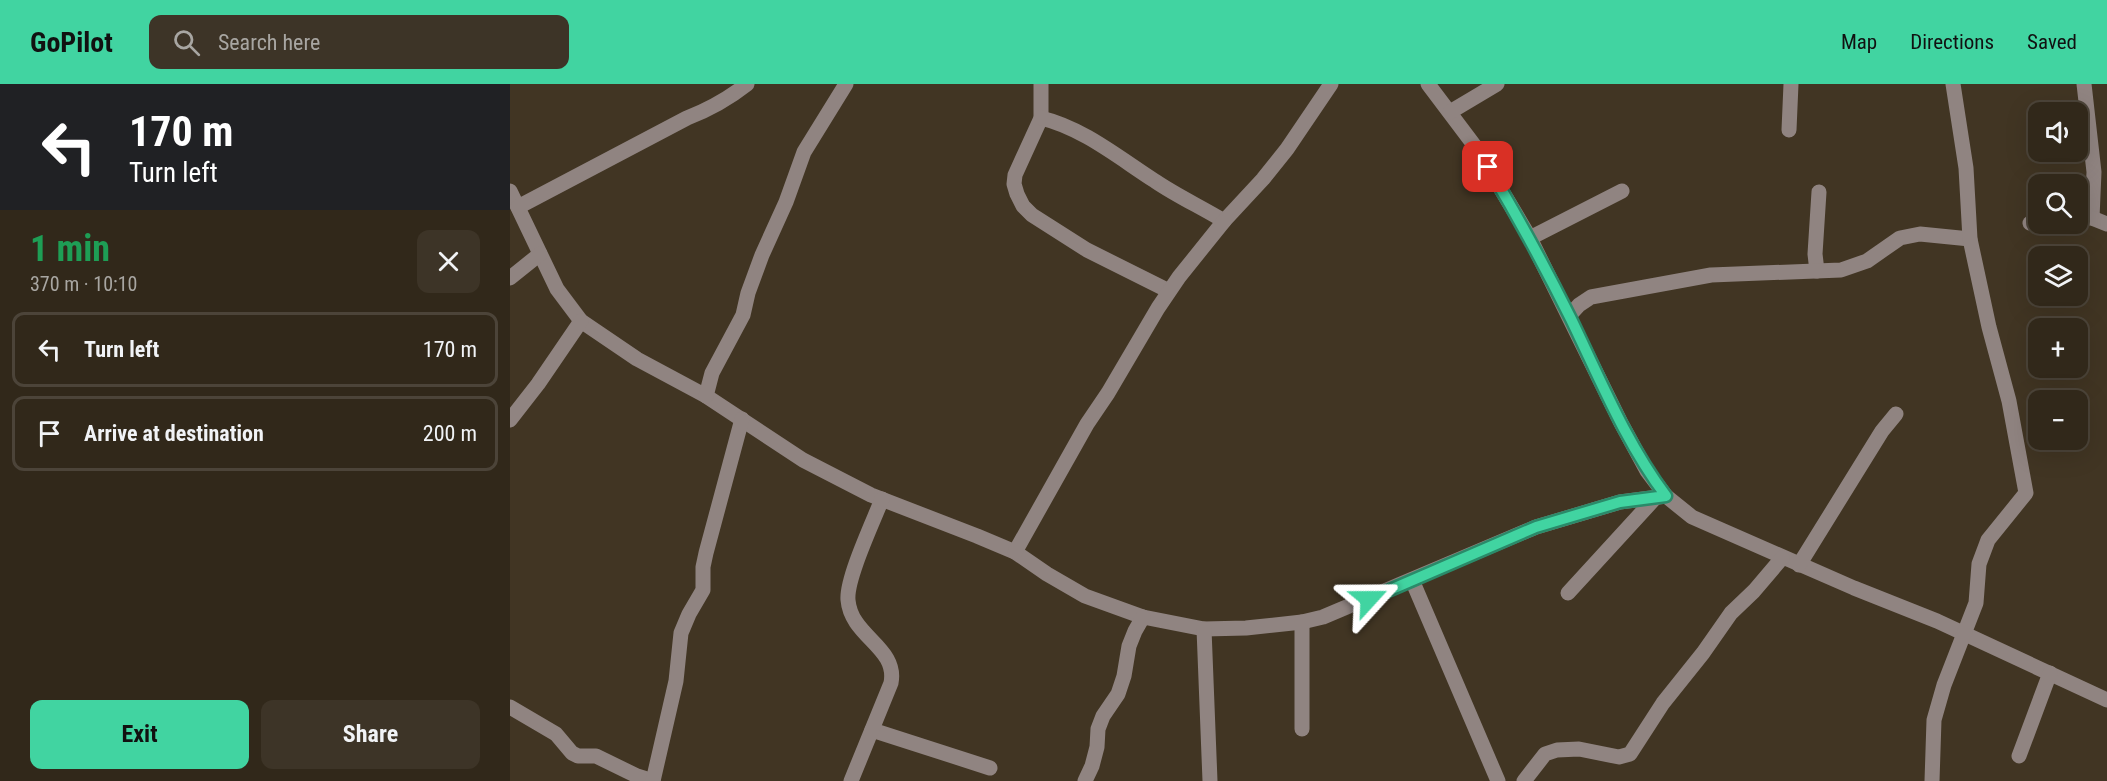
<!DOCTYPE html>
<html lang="en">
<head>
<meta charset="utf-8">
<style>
	:root { --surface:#31281a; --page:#3d3427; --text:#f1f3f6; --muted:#a8a6a2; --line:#4c4439; --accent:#41d4a1 }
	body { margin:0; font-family:"Roboto Condensed",sans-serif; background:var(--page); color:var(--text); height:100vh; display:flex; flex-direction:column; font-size:22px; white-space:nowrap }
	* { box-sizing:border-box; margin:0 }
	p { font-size:20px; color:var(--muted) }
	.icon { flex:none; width:33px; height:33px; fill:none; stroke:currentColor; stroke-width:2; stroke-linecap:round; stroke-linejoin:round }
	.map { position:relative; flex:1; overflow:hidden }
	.side { display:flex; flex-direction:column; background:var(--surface); width:510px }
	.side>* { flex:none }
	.guide { background:#202124; color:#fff; overflow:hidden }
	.fabs { position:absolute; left:1518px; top:18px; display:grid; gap:12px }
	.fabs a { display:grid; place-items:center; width:60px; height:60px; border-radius:12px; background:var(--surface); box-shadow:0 6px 24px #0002,0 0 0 2px var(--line); font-size:30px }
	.pin { position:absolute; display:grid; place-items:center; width:51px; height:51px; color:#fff; margin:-26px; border-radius:12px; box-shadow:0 3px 9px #0006 }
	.me { position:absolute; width:66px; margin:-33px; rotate:66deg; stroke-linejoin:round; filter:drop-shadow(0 0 4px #0008) }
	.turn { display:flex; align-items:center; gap:21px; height:126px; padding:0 30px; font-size:27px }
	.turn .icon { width:78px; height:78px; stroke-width:2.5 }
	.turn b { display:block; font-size:42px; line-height:51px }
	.round { display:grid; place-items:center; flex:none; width:63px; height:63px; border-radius:12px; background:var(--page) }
	.overview { display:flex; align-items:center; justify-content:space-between; height:102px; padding:0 30px }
	h1 { font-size:36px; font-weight:700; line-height:45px; color:#1e9e55 }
	.cta { display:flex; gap:12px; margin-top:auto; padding:12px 30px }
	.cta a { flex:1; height:69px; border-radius:12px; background:var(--accent); color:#111; font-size:24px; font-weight:700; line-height:69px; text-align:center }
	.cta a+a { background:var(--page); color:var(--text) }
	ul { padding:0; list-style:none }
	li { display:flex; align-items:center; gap:18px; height:75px; margin:0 12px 9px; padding:0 18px; border:3px solid var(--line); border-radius:12px }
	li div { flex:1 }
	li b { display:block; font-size:22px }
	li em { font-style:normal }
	header { display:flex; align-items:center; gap:36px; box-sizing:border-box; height:84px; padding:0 30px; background:var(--accent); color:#111 }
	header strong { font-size:28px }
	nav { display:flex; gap:33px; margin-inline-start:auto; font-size:21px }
	.search { width:420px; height:54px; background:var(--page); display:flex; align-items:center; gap:15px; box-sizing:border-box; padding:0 21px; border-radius:12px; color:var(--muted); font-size:22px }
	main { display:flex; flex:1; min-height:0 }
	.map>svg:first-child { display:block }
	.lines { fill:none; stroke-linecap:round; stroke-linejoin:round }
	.minor { stroke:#908481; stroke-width:15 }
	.route-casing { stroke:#2a8a69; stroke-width:15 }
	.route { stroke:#41d4a1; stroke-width:10 }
</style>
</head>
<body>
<header>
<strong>GoPilot</strong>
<div class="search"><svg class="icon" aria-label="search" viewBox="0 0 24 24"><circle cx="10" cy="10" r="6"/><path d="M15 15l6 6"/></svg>Search here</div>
<nav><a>Map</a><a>Directions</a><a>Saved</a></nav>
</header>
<main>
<section class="side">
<div class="guide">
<div class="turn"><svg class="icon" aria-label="left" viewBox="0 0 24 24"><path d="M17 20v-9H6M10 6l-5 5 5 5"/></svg><div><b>170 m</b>Turn left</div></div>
</div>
<div class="overview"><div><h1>1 min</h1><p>370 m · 10:10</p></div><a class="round"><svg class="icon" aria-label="close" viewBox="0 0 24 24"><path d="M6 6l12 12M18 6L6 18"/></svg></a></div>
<ul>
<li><svg class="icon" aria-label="left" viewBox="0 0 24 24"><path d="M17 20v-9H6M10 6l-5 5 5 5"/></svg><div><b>Turn left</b></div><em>170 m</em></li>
<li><svg class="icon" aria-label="arrive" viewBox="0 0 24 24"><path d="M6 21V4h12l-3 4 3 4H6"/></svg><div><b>Arrive at destination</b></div><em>200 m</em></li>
</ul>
<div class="cta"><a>Exit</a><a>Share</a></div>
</section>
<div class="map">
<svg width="1597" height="697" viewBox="0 0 1597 697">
	<rect width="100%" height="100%" fill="#413523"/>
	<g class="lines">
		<g class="minor">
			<polyline points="531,0 531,34 505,91 504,100 507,110 513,122 522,131 577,166 659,207"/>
			<polyline points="918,0 967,65 1020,154 1111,339 1137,387 1156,412 1182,433 1344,504 1427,537 1597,616"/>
			<polyline points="1574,0 1584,88 1582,134"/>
			<polyline points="940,28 987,0"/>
			<path d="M 531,34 C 573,44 609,74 645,97 C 667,112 691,123 714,137"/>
			<polyline points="1279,46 1281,0"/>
			<polyline points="0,107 47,205 71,237 127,275 196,312 293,376 361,411 467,452 505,468 537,490 575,512 633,533 694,545 736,544 792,538 813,533 1026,443 1110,418 1156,412"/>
			<path d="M 8,123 L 177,34 C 200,25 218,15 237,0"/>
			<polyline points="1568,134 1582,134 1597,140"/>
			<polyline points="1520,139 1528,138"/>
			<polyline points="1020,154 1112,107"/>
			<polyline points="1307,187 1305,170 1309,108"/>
			<polyline points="0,194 30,170"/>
			<polyline points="1059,232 1069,221 1081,213 1201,191 1331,186 1357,177 1390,154 1410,150 1460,155"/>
			<polyline points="196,312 202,289 233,231 238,209 252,171 276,118 294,68 336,0"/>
			<polyline points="0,336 28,300 71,237"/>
			<polyline points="505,468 577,340 598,309 648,224 669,193 714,137 753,95 777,65 821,0"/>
			<polyline points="1289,481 1372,347 1386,330"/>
			<polyline points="902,496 988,697"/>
			<polyline points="1058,509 1146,413"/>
			<polyline points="694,545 700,697"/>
			<polyline points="0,623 46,650 62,669 68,672 86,672 127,692 143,697"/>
			<polyline points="792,645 792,538"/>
			<polyline points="362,646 480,684"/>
			<polyline points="1509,672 1540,589"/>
			<polyline points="143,697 166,597 171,549 179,530 193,506 193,483 196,469 232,335"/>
			<path d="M 341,697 L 381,599 C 388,563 341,553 338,516 C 336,495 363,438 372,415"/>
			<polyline points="575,697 582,682 587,663 588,645 593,632 608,610 614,592 619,562 625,547 633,533"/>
			<polyline points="1014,697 1035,670 1047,666 1069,665 1109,673 1120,670 1153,619 1193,569 1221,529 1244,507 1272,474"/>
			<polyline points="1422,697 1424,636 1434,601 1466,519 1469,480 1478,456 1516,409 1499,317 1479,243 1460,155 1456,84 1443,0"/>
		</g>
	</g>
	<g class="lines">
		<g class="route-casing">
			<path id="route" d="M 859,515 L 1026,443 L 1110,418 L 1156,412 C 1116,359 1090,295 1061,235 C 1035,183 1008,133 978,83"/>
		</g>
		<use href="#route" class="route"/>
	</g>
</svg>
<div class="fabs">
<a><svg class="icon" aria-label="sound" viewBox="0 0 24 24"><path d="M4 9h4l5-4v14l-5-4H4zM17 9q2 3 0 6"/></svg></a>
<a><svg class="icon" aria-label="search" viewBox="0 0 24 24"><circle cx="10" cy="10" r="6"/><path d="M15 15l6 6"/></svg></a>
<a><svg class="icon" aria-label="layers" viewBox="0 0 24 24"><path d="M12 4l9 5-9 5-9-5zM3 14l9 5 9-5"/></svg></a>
<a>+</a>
<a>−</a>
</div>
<div class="pin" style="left:978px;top:83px;background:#d93025"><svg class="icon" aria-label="arrive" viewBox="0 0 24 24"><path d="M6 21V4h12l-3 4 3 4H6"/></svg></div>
<svg class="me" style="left:859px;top:515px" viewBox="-20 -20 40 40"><path d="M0-17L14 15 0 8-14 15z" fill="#41d4a1" stroke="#fff" stroke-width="4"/></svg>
</div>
</main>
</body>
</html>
